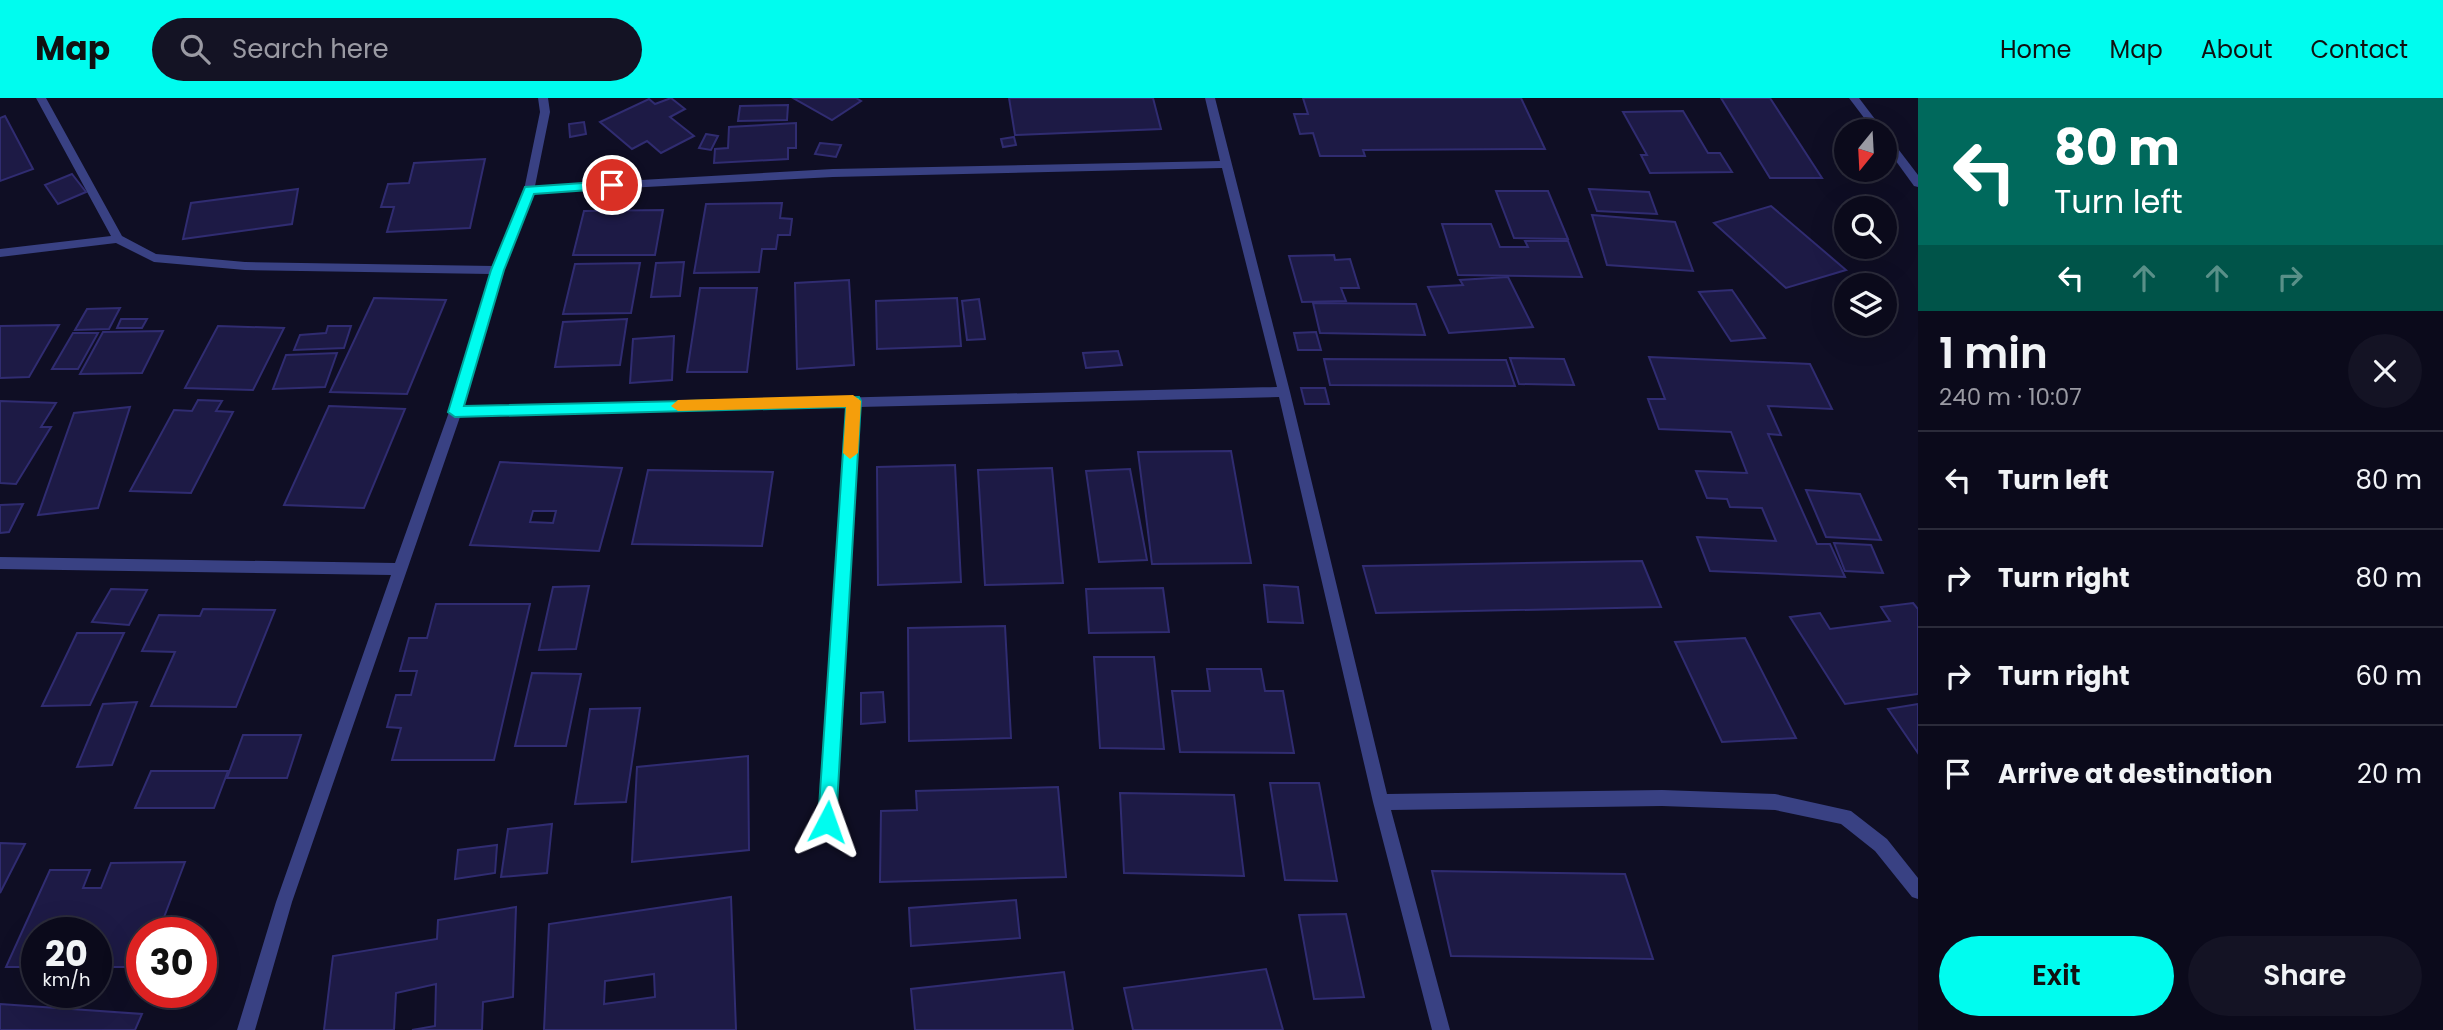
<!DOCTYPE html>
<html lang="en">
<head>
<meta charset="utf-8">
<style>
	:root { --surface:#0b0a1b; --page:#141324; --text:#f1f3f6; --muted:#9a9aa3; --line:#2b2b3a; --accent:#00fcef }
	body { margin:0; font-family:Poppins,sans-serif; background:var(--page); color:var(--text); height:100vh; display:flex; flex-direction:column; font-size:26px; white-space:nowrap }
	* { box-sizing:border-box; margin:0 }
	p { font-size:23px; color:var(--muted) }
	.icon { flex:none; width:38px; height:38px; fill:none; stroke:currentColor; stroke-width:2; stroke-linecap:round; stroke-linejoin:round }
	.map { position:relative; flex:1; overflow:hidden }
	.side { display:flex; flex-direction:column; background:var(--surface); width:525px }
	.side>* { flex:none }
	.guide { background:#00695c; color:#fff; overflow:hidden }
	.needle { width:46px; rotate:198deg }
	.tools { position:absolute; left:1834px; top:21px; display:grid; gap:14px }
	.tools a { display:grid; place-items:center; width:63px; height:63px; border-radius:50%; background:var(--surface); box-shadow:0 7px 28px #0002,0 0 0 2px var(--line); font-size:35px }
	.speed { position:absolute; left:21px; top:819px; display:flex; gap:14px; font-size:35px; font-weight:700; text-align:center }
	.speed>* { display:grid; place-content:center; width:91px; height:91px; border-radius:50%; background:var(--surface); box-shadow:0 7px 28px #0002,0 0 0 2px var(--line); line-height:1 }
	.speed small { font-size:18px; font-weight:400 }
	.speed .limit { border:10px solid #d22; background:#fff; color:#111 }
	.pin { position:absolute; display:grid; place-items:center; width:60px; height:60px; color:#fff; margin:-30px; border:4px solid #fff; border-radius:50%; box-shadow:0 2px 7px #0007 }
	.me { position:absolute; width:77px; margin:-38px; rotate:4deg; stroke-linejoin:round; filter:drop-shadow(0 0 5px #0008) }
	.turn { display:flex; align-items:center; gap:24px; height:147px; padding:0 21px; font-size:32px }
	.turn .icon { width:91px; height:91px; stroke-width:2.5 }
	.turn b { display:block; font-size:49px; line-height:60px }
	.lanes { display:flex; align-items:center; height:66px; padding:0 21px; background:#0003; justify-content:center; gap:35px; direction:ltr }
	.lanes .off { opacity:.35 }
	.round { display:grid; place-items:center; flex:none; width:74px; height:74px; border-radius:37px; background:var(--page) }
	.summary { display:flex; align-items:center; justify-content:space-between; height:119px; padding:0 21px }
	h1 { font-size:42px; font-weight:600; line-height:52px }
	.button { display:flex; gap:14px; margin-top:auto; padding:14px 21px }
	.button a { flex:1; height:80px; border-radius:42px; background:var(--accent); color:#111; font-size:28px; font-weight:600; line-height:80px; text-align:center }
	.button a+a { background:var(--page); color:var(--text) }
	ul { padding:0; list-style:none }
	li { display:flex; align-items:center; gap:21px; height:98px; padding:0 21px; border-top:2px solid var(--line) }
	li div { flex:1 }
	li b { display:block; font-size:26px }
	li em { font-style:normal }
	header { display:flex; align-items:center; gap:42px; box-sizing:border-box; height:98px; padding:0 35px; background:var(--accent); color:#111 }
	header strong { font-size:33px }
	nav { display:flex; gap:38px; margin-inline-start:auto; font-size:24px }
	.search { width:490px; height:63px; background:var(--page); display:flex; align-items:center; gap:18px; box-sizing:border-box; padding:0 24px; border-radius:38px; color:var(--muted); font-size:26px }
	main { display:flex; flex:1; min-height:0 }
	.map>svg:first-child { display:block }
	.building { fill:#1d1a45; stroke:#302c71; stroke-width:2; fill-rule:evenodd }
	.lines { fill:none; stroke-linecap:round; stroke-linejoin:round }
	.street { fill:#394183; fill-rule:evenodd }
	.route { fill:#00fcef; stroke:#00a49b; stroke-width:2 }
	.slow { fill:#f59e0b }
</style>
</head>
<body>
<header>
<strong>Map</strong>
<div class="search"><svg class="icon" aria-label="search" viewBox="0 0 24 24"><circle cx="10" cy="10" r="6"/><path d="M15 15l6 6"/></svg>Search here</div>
<nav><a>Home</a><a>Map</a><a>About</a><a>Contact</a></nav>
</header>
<main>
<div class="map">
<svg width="1918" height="932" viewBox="0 0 1918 932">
	<rect width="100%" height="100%" fill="#0f0e24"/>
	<g class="building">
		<polygon points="671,0 685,11 670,19 694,38 661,55 647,43 632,51 600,24 649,1 655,6"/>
		<polygon points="793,0 856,0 861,3 832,22"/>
		<polygon points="1009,0 1153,0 1161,31 1015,37"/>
		<polygon points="1303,0 1521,0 1545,51 1363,52 1365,58 1320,58 1313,35 1300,36 1294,16 1308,16"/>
		<polygon points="1721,0 1770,0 1822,80 1770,80"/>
		<polygon points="788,7 787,22 738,23 740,8"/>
		<polygon points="1683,13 1708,55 1720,55 1732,74 1650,75 1641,57 1647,57 1623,14"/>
		<polygon points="5,18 33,71 0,83 0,20"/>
		<polygon points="584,24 586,36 570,39 569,26"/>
		<polygon points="796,25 796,50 788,50 788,61 714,65 715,51 728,50 729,29"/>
		<polygon points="706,36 718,38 711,52 699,50"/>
		<polygon points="1014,39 1016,47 1003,49 1001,41"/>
		<polygon points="820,45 841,47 836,59 815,56"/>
		<polygon points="485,61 470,130 387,134 394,109 381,109 388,86 409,85 414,65"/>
		<polygon points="72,76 86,94 58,106 45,87"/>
		<polygon points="298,91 292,126 183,141 191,105"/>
		<polygon points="1589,91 1649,94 1657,116 1597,113"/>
		<polygon points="1496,93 1548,93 1568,141 1514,140"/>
		<polygon points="782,105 780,120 792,121 790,137 778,137 776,151 762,151 759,174 694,175 706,106"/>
		<polygon points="1771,108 1846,172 1786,190 1714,125"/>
		<polygon points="663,112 655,157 573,157 584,113"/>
		<polygon points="1592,117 1675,124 1693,173 1607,167"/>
		<polygon points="1442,126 1491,126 1500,149 1528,149 1525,143 1568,143 1582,179 1458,177"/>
		<polygon points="1334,157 1335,162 1350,161 1359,190 1341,190 1346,203 1302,204 1289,158"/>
		<polygon points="684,164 680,198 651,199 656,165"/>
		<polygon points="640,165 631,215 563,216 575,166"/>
		<polygon points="1508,179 1533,229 1449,235 1428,189 1463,187 1460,182"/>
		<polygon points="849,182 854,267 797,271 795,185"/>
		<polygon points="700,190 757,190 747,274 687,274"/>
		<polygon points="1732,192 1765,240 1731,243 1699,194"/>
		<polygon points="374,200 446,202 407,296 330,294"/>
		<polygon points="957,200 961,248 877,251 876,203"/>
		<polygon points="979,201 985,241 967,242 962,203"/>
		<polygon points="1313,205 1416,206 1425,237 1320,235"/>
		<polygon points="120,210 109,231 75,232 87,211"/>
		<polygon points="121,221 147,221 142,230 117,230"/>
		<polygon points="627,221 620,267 555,269 563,224"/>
		<polygon points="59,227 29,279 0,280 0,228"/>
		<polygon points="218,228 284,230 253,292 185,290"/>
		<polygon points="328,228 351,228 344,250 294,252 300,237 326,235"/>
		<polygon points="163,233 142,275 80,276 103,234"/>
		<polygon points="1316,234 1321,252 1298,252 1294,235"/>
		<polygon points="73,235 98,235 78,271 52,271"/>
		<polygon points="674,238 672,282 630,285 633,241"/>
		<polygon points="1118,253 1122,267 1086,270 1083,255"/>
		<polygon points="337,255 325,289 273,291 286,257"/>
		<polygon points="1649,259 1810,266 1832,311 1768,308 1781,337 1768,336 1817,446 1830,446 1845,479 1710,473 1697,439 1776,443 1762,410 1730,409 1727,401 1707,400 1696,373 1747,375 1731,334 1659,331 1648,301 1665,301"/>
		<polygon points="1510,260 1564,261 1574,287 1519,286"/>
		<polygon points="1324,261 1506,262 1515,288 1330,287"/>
		<polygon points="1301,290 1325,290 1329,306 1305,306"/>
		<polygon points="198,302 222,303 216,313 233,314 191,395 130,393 174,312 192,313"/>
		<polygon points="0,303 56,305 41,329 51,329 16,386 0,385"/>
		<polygon points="329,308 405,311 364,410 284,407"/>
		<polygon points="130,309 98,410 38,417 74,315"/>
		<polygon points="1231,353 1251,465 1152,466 1138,354"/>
		<path d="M 500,364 L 622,370 L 599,453 L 470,447 ZM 533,413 L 556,413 L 553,425 L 530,424 Z"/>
		<polygon points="955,367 961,484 878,487 877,369"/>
		<polygon points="1052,370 1063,485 985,487 978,372"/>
		<polygon points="1130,371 1147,462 1099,464 1086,373"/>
		<polygon points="648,372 773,374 762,448 632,446"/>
		<polygon points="1806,392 1860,396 1881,442 1826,439"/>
		<polygon points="23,406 9,434 0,435 0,407"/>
		<polygon points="1834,445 1871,447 1883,475 1845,473"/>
		<polygon points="1642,463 1661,509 1376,515 1363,468"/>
		<polygon points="1264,487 1298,489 1303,525 1268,524"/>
		<polygon points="589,488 576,551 539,552 553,489"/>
		<polygon points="1163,490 1169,534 1089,535 1086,491"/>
		<polygon points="111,491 147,492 129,527 92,524"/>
		<polygon points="1913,505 1918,511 1918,596 1845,606 1790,519 1820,515 1830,531 1890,523 1881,509"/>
		<polygon points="436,506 530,506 494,662 392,662 401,630 387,629 396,597 411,597 417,573 400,573 409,540 427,540"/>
		<polygon points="203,511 275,512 236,609 151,608 175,554 142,553 159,517 200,518"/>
		<polygon points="1005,528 1011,640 909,643 908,530"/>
		<polygon points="77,535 124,535 90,607 42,608"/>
		<polygon points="1745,540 1796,640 1722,644 1675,544"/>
		<polygon points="1094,559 1154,559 1164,651 1100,650"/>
		<polygon points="1207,571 1261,571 1265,593 1283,593 1294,655 1180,654 1172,593 1210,593"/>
		<polygon points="532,575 581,576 566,648 515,648"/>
		<polygon points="883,594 885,624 861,626 861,595"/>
		<polygon points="137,604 112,667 77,669 103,606"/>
		<polygon points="1918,606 1918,655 1888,611"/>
		<polygon points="640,610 626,704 575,706 590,611"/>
		<polygon points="243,637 301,637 287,680 227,680"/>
		<polygon points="748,658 749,752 632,764 637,669"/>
		<polygon points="151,673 228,673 214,710 135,710"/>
		<polygon points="1270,685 1319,685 1337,783 1285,782"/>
		<polygon points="1058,689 1066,779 880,784 881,713 917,712 916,693"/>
		<polygon points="1120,695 1234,697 1244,778 1124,775"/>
		<polygon points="552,726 547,775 501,779 508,731"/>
		<polygon points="0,745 25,746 0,795"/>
		<polygon points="497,747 495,775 455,781 458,752"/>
		<polygon points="185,764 158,835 142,835 142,869 96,869 96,835 37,835 37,869 6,869 50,772 90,772 83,790 101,790 111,765"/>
		<polygon points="1432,773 1625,776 1653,861 1451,858"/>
		<path d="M 731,799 L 736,932 L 544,932 L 549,826 ZM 654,876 L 655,899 L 604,906 L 605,883 Z"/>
		<polygon points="1016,802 1020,840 911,848 909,810"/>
		<polygon points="516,809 513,899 483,904 482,932 412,932 435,928 436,886 396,895 394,932 324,932 333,858 437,841 438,822"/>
		<polygon points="1346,816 1364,899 1314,901 1299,817"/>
		<polygon points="1266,871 1283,932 1133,932 1124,890"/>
		<polygon points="1064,874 1073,932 915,932 911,891"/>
		<polygon points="0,906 142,916 135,932 0,932"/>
	</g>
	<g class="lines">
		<g class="street">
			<path d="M 36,0 L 46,0 L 122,138 L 156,156 L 245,164 L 493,168 L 524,92 L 540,14 L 538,0 L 548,0 L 550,14 L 535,88 L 833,71 L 1220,63 L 1205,0 L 1215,0 L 1290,294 L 1387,696 L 1662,692 L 1775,696 L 1851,713 L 1887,741 L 1918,780 L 1918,801 L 1912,799 L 1875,753 L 1841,726 L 1775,712 L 1662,708 L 1391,712 L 1450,932 L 1432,932 L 1373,704 L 1279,299 L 859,309 L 835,724 L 833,730 L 827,732 L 821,730 L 819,724 L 846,309 L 460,319 L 292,804 L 255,932 L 237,932 L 276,804 L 391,477 L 0,471 L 0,459 L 395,465 L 449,314 L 490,176 L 245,172 L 154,164 L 116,145 L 0,159 L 0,151 L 111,138 ZM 1222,70 L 1277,289 L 463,309 L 503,172 L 533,95 L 833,79 Z"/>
			<polygon points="1849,0 1859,0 1884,33 1874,33"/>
			<polygon points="1885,38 1889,39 1918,77 1918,89 1914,88 1885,48"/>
		</g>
	</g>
	<polygon class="route" points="612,83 617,84 617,90 534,96 504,172 464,308 859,299 861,303 836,724 834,730 827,733 821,730 818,724 846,309 455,319 448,314 491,172 525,89"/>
	<polygon class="slow" points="853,297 861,303 858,355 850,361 843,355 846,309 678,313 671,308 678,302"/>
</svg>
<div class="tools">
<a><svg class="needle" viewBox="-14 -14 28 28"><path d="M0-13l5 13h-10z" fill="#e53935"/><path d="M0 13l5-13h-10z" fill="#9a9aa3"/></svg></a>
<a><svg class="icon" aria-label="search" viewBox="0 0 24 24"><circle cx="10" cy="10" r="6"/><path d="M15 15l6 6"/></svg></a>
<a><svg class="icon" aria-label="layers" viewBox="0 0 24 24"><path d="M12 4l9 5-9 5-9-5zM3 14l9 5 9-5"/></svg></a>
</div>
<div class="speed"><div>20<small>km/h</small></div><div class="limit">30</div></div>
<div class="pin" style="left:612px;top:87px;background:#d93025"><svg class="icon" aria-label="arrive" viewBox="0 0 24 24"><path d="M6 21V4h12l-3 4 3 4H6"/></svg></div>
<svg class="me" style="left:827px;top:724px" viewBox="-20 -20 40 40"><path d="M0-17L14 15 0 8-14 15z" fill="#00fcef" stroke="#fff" stroke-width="4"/></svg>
</div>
<section class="side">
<div class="guide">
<div class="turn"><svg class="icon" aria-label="left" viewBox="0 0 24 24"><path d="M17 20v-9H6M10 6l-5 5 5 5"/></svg><div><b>80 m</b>Turn left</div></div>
<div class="lanes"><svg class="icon" aria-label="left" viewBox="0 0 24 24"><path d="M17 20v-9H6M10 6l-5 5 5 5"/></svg><svg class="icon off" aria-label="ahead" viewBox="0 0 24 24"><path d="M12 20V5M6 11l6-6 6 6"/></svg><svg class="icon off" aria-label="ahead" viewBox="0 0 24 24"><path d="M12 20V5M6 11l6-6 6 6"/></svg><svg class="icon off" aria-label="right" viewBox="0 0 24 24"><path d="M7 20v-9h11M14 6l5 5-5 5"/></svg></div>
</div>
<div class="summary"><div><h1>1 min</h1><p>240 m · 10:07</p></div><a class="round"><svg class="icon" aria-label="close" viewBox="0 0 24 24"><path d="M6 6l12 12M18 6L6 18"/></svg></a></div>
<ul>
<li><svg class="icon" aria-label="left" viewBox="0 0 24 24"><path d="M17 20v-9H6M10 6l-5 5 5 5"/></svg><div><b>Turn left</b></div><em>80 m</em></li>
<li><svg class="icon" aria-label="right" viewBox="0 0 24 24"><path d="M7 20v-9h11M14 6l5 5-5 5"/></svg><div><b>Turn right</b></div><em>80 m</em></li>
<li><svg class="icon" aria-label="right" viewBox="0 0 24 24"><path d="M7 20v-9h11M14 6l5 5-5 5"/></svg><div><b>Turn right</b></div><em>60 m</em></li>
<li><svg class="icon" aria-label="arrive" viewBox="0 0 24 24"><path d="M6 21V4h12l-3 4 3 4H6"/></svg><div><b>Arrive at destination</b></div><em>20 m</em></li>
</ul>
<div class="button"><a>Exit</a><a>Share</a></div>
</section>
</main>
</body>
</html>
